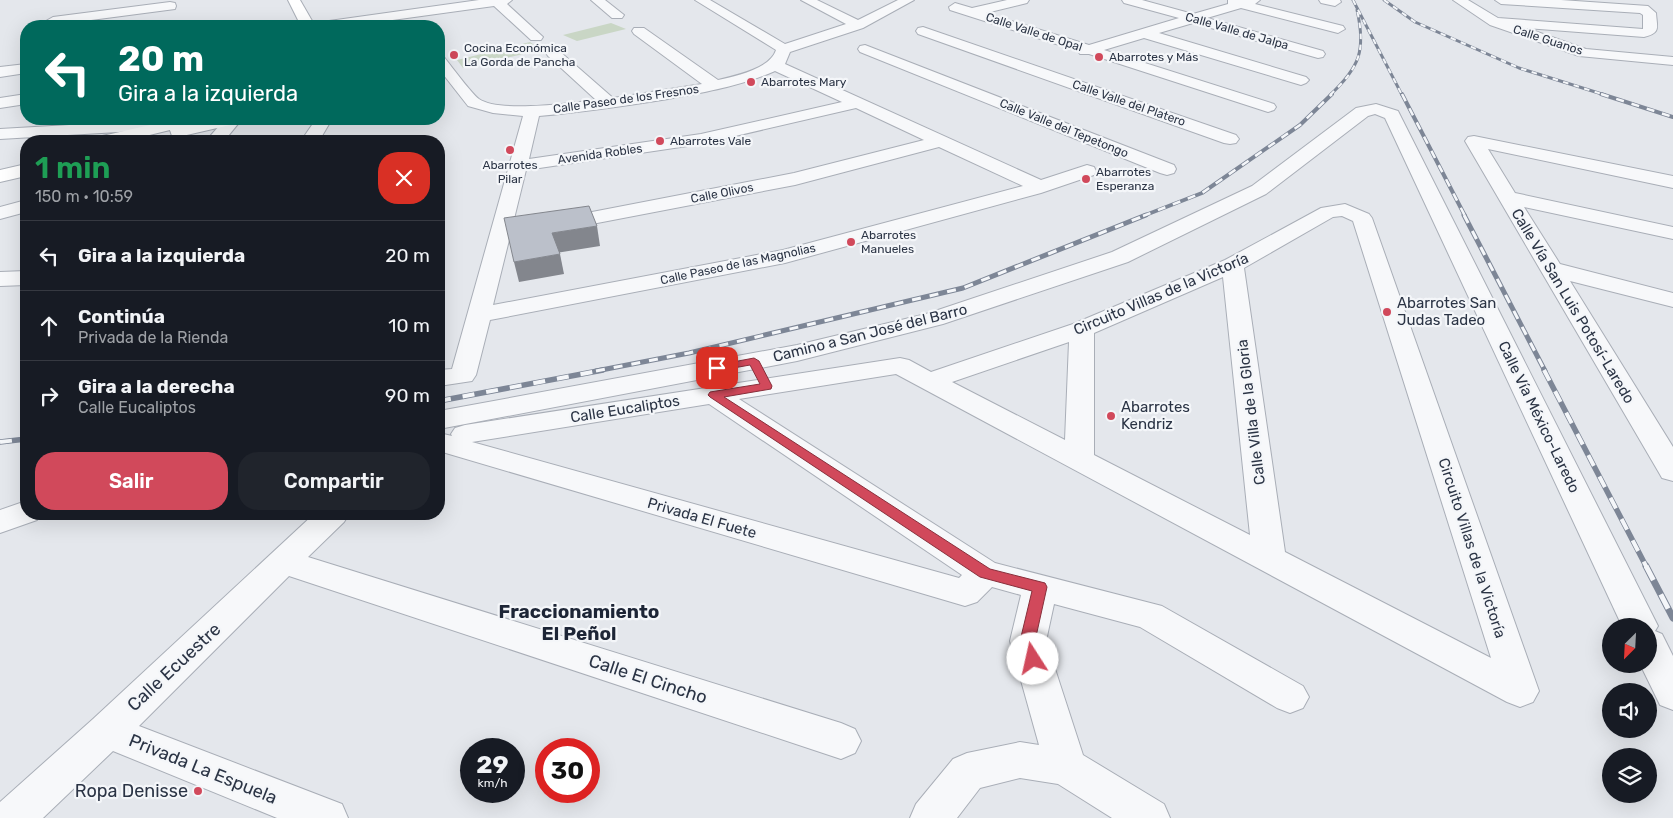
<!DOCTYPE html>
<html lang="es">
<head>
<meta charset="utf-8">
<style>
	:root { --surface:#171b24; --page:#20242c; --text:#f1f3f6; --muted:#9ea1a6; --line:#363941; --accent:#d1495b }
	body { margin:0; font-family:Rubik,sans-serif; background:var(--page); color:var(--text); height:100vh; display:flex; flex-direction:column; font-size:19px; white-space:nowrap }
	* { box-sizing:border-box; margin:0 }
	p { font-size:16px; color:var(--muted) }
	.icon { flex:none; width:28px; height:28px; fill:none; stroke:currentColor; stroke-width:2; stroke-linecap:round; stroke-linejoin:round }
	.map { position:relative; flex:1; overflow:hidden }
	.panel { position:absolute; left:20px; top:135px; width:425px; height:385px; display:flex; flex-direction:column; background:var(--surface); border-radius:20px; box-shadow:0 5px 20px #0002 }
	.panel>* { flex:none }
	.hud { position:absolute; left:20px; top:20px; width:425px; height:105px; border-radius:20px; box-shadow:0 5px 20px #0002; background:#00695c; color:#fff; overflow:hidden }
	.needle { width:32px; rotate:204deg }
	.buttons { position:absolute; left:1602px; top:618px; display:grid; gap:10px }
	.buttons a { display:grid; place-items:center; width:55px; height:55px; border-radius:50%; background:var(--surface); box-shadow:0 5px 20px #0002; font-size:25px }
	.speed { position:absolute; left:460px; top:738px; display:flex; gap:10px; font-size:25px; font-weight:700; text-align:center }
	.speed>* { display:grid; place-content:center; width:65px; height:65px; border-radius:50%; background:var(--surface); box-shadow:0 5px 20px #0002; line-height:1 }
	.speed small { font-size:12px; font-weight:400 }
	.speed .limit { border:8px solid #d22; background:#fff; color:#111 }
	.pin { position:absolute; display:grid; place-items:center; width:42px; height:42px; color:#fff; margin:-21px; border-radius:10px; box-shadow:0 2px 8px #0006 }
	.me { position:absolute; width:55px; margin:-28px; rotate:350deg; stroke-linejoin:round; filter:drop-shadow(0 0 4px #0008) }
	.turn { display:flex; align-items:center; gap:18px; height:105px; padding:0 15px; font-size:22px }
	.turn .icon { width:65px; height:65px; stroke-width:2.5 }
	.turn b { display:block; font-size:35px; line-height:42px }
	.round { display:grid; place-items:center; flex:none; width:52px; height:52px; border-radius:20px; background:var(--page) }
	.summary { display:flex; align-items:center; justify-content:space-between; height:85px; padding:0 15px }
	h1 { font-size:30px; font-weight:600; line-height:38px; color:#1e9e55 }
	.cta { display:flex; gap:10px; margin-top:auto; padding:10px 15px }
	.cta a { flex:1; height:58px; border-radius:20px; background:var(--accent); color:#fff; font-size:20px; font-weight:600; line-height:58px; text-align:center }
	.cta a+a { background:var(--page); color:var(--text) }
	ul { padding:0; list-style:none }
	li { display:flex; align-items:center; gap:15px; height:70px; padding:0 15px; border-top:1px solid var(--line) }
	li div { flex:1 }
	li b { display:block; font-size:19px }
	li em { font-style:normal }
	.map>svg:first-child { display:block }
	.green { fill:#c9d6c5 }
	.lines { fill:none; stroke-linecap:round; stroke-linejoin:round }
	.street-casing { stroke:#a9aeb7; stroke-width:2 }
	.secondary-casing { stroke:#a9aeb7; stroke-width:2 }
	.street { fill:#f7f8fa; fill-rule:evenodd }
	.secondary { fill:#fff; fill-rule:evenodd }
	.rail-far4-casing { stroke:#7d8696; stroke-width:3 }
	.rail-far3-casing { stroke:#7d8696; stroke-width:4 }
	.rail-far2-casing { stroke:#7d8696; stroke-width:5 }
	.rail-far1-casing { stroke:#7d8696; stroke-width:5.5 }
	.rail-casing { stroke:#7d8696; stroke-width:7 }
	.rail-far4 { stroke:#f4f6f9; stroke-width:2; stroke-dasharray:5.5; stroke-linecap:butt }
	.rail-far3 { stroke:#f4f6f9; stroke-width:2.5; stroke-dasharray:8; stroke-linecap:butt }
	.rail-far2 { stroke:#f4f6f9; stroke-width:3; stroke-dasharray:9; stroke-linecap:butt }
	.rail-far1 { stroke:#f4f6f9; stroke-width:4; stroke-dasharray:12; stroke-linecap:butt }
	.rail { stroke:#f4f6f9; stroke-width:5; stroke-dasharray:16; stroke-linecap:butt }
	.shaded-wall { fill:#83868d }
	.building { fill:#bbc0ca; stroke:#83868d }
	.route { fill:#d1495b; stroke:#882f3b }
	.poi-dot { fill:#d1495b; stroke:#f4f6f9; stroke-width:2 }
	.labels { text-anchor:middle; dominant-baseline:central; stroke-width:4.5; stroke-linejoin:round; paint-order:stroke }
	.far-street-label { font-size:12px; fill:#2b3445; stroke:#f4f6f9 }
	.far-poi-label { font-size:12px; fill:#2b3445; stroke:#f4f6f9; text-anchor:start }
	.street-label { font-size:15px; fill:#2b3445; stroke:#f4f6f9 }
	.poi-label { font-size:15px; fill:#2b3445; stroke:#f4f6f9; text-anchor:start }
	.near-street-label { font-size:18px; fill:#2b3445; stroke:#f4f6f9 }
	.near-poi-label { font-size:18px; fill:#2b3445; stroke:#f4f6f9; text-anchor:end }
	.near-neighbourhood-label { font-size:19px; font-weight:bold; fill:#1d2536; stroke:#f4f6f9 }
</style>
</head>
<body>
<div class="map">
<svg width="1673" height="818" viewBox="0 0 1673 818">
	<rect width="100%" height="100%" fill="#e4e7ec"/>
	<g class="green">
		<polygon points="611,23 626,29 577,41 563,35"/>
		<polygon points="530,42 541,50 463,68 457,60"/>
	</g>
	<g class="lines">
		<g class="street-casing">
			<g id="street">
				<polygon points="479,0 512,0 507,4 543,37 541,40 531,40 494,6 349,26 315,26 322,22"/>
				<polygon points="591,0 605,0 624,15 622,18 612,18"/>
				<path d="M 695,0 L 710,0 L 785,44 L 846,24 L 801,0 L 817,0 L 858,20 L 898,0 L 914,0 L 863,28 L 790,52 L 785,64 L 1041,180 L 1087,165 L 1094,167 L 1096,171 L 1094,175 L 1041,193 L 785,263 L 490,320 L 476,375 L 472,381 L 439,386 L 439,370 L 452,369 L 523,116 L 493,113 L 468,106 L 439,69 L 439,56 L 444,57 C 452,67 471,93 479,99 C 499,113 571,103 596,100 L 548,56 L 546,53 L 548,50 L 558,50 L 613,98 L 702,84 L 634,34 L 632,31 L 634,28 L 644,28 L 718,80 C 735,76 770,69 776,50 ZM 775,71 L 842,102 L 701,134 L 529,159 L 539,116 C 583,112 625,106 668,99 C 705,92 741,86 775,71 ZM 856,108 L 924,140 L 794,173 L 592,212 L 513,223 L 526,170 L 701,144 ZM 939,147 L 1023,186 L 783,250 L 493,305 L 510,236 L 592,224 L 795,185 Z"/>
				<polygon points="1007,0 1029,0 1027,3 986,13 1089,45 1179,18 1124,3 1122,0 1142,0 1193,14 1228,4 1228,0 1260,0 1255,4 1343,26 1345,29 1338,33 1241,8 1207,18 1323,51 1325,54 1323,57 1318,58 1193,23 1159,33 1306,77 1309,80 1306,83 1301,85 1144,38 1104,50 1274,104 1276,107 1274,110 1268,112 1089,54 1080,54 1078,51 950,10 949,7 955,3 972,8"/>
				<polygon points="1319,0 1340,0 1341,2 1335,6 1321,3"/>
				<path d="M 1453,0 L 1468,0 L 1498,18 L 1643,29 L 1643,15 L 1640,13 L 1501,4 L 1495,0 L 1561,0 L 1648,6 L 1656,13 C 1657,28 1661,33 1644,37 L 1526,28 L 1586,49 L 1673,57 L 1673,65 L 1579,56 L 1490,25 Z"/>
				<polygon points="170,2 175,3 176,6 175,9 53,25 46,21 53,17"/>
				<polygon points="923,27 1236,135 1239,139 1236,143 1230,144 1224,143 918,34 916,31 918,28"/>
				<polygon points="865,45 1174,165 1176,169 1174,173 1167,175 1160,173 860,52 858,49 860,46"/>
				<polygon points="26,64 26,73 0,77 0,67"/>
				<polygon points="26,94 26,104 0,108 0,98"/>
				<polygon points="1376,104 1398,111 1400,115 1658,626 1655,631 1662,634 1673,656 1673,710 1660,705 1640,664 1649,664 1649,626 1622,626 1385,118 1375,114 1368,116 1266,194 1128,262 943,324 797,361 439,429 439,411 797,345 926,314 1112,252 1252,186 1356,108"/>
				<path d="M 173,119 C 180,121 184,125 189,131 L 186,135 C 178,137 174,135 169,129 L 0,139 L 0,129 Z"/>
				<polygon points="225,119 242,119 224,141 206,141"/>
				<polygon points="316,119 332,119 319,141 301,141"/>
				<polygon points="1474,136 1673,176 1673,188 1488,149 1515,193 1673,227 1673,239 1524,207 1560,264 1673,293 1673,307 1570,281 1673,447 1673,481 1662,478 1658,471 1465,141 1468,137"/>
				<polygon points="26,200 26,212 0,219 0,207"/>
				<path d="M 1345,204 L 1369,214 L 1372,218 L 1539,691 L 1533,702 L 1520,707 L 1507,702 L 896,374 L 739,399 L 995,563 L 1162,606 L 1303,686 L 1309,697 L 1303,708 L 1290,713 L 1277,708 L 1140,627 L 1054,604 L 1046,641 L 1083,755 L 1164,804 L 1170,818 L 1112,818 L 1058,784 L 1020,778 L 980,788 L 957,818 L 910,818 L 916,804 L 953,759 L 967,753 L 1020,742 L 1039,745 L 1010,641 L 1021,595 L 992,587 L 977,602 L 965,606 L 439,451 L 439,433 L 452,436 L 451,434 L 455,428 L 465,425 L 900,358 L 909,360 L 931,372 L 1073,324 L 1225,260 L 1321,208 ZM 1342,216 L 1353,221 L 1491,658 L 1285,552 L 1244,268 L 1333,217 ZM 1223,277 L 1250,535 L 1094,455 L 1094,333 ZM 1069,342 L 1065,440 L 952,382 ZM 709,404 L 962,575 L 959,578 L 472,442 Z"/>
				<polygon points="26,271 26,285 0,286 0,272"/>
				<polygon points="26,501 26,514 41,514 37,520 0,533 0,510"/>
				<polygon points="314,514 349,514 344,522 308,557 841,723 855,729 861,741 855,753 841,759 289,576 139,726 342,804 348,818 277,818 113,751 43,818 0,818 0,802 93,719"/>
			</g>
		</g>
		<g class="secondary-casing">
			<g id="secondary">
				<polygon points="288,0 300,0 315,26 301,26"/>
				<polygon points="176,119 205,119 204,121 212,119 241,119 239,123 178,137 172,136 170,130 125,141 95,141 98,137"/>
				<polygon points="26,164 26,176 0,182 0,170"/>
			</g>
		</g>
		<use href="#street" class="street"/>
		<use href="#secondary" class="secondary"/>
		<g class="rail-far4-casing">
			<g id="rail-far4">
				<polyline points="1353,0 1402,95"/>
				<polyline points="1384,0 1415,22 1519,68 1605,95"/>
				<path d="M 1330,95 C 1360,67 1366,50 1357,10"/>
			</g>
		</g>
		<g class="rail-far3-casing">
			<g id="rail-far3">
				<polyline points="1402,94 1465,216"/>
				<polyline points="1601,94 1673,117"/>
				<polyline points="1143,216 1202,193 1300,125 1332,94"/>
			</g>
		</g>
		<g class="rail-far2-casing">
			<g id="rail-far2">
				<polyline points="1464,215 1545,371"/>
				<polyline points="596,371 689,353 963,288 1146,215"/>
			</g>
		</g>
		<g class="rail-far1-casing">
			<g id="rail-far1">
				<polyline points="1544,370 1647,568"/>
				<polyline points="439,401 603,370"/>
				<polyline points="0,442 26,439"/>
			</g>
		</g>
		<g class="rail-casing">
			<polyline id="rail" points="1646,566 1673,618"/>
		</g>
		<use href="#rail-far4" class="rail-far4"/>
		<use href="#rail-far3" class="rail-far3"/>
		<use href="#rail-far2" class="rail-far2"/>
		<use href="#rail-far1" class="rail-far1"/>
		<use href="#rail" class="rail"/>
	</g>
	<g class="shaded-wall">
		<polygon points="597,226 600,246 556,253 552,233"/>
		<polygon points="560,254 564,274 519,282 514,262"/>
	</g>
	<polygon class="building" points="589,206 597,226 552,233 560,254 514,262 504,218"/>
	<polygon class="route" points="754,358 759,361 772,386 771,389 724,397 990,569 1045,583 1047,587 1035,641 1041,659 1038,663 1033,665 1028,663 1020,641 1032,591 980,577 710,397 708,395 710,392 760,384 750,365 717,371 711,368 717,365"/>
	<g class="poi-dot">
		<circle cx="454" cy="55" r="5"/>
		<circle cx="1099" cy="57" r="5"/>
		<circle cx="751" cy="82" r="5"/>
		<circle cx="660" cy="141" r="5"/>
		<circle cx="510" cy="150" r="5"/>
		<circle cx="1086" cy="179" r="5"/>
		<circle cx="851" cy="242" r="5"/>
		<circle cx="1387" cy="312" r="5"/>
		<circle cx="1111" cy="416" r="5"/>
		<circle cx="198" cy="791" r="5"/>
	</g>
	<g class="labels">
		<g class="far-street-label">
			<text transform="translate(1237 31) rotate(16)">Calle Valle de Jalpa</text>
			<text transform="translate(1034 32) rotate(18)">Calle Valle de Opal</text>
			<text transform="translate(1548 40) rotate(18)">Calle Guanos</text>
			<text transform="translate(626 99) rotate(-8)">Calle Paseo de los Fresnos</text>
			<text transform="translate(1129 103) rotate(19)">Calle Valle del Platero</text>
			<text transform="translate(1064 128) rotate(22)">Calle Valle del Tepetongo</text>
			<text transform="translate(600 154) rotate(-8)">Avenida Robles</text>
			<text transform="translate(722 193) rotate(-11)">Calle Olivos</text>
			<text transform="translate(738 264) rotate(-12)">Calle Paseo de las Magnolias</text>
		</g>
		<g class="far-poi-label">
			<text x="464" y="48">Cocina Económica<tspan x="464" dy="14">La Gorda de Pancha</tspan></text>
			<text x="1109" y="57">Abarrotes y Más</text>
			<text x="761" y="82">Abarrotes Mary</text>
			<text x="670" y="141">Abarrotes Vale</text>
			<text x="510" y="165" text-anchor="middle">Abarrotes<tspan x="510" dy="14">Pilar</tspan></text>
			<text x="1096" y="172">Abarrotes<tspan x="1096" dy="14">Esperanza</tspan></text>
			<text x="861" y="235">Abarrotes<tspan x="861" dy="14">Manueles</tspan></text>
		</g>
		<g class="street-label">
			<text transform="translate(1161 294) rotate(-23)">Circuito Villas de la Victoría</text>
			<text transform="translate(1573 306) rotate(59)">Calle Vía San Luis Potosí-Laredo</text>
			<text transform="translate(870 333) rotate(-14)">Camino a San José del Barro</text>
			<text transform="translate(625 409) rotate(-9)">Calle Eucaliptos</text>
			<text transform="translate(1251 412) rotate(-97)">Calle Villa de la Gloria</text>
			<text transform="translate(1539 417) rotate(64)">Calle Vía México-Laredo</text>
			<text transform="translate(702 518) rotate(16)">Privada El Fuete</text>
			<text transform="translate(1472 548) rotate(72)">Circuito Villas de la Victoría</text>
		</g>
		<g class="poi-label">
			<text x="1397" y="303">Abarrotes San<tspan x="1397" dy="17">Judas Tadeo</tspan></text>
			<text x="1121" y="407">Abarrotes<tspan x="1121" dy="17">Kendriz</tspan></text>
		</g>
		<g class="near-street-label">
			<text transform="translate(174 667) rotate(-43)">Calle Ecuestre</text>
			<text transform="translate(648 679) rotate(18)">Calle El Cincho</text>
			<text transform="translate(203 769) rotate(22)">Privada La Espuela</text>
		</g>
		<g class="near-poi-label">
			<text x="188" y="791">Ropa Denisse</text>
		</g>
		<g class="near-neighbourhood-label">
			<text x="579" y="611">Fraccionamiento<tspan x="579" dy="22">El Peñol</tspan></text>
		</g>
	</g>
</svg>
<div class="buttons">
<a><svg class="needle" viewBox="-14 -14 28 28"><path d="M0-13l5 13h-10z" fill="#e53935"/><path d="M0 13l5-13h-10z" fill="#9ea1a6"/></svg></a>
<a><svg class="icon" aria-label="sound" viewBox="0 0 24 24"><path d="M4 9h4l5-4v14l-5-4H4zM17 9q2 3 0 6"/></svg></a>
<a><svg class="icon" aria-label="layers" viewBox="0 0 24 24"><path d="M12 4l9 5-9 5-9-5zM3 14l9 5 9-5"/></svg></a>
</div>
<div class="speed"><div>29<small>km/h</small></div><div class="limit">30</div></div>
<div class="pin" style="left:717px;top:368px;background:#d93025"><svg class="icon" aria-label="arrive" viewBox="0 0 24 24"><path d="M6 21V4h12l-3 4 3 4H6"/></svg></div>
<svg class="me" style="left:1033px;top:659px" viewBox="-20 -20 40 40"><circle r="19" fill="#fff"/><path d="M0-13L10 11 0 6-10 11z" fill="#d1495b"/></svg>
<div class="hud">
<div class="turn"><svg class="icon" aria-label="left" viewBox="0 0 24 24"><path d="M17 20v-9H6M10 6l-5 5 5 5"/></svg><div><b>20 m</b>Gira a la izquierda</div></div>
</div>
<section class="panel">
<div class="summary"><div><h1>1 min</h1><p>150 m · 10:59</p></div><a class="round" style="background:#d93025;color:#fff"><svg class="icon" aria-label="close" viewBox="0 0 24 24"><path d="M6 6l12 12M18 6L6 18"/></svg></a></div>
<ul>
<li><svg class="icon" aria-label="left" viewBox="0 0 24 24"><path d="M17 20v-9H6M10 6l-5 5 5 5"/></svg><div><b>Gira a la izquierda</b></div><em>20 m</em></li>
<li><svg class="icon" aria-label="ahead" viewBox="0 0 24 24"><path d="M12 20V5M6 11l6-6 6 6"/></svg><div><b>Continúa</b><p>Privada de la Rienda</p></div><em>10 m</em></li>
<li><svg class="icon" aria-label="right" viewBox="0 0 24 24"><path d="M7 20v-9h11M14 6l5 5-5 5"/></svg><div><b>Gira a la derecha</b><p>Calle Eucaliptos</p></div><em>90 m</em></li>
</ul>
<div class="cta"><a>Salir</a><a>Compartir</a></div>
</section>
</div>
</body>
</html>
